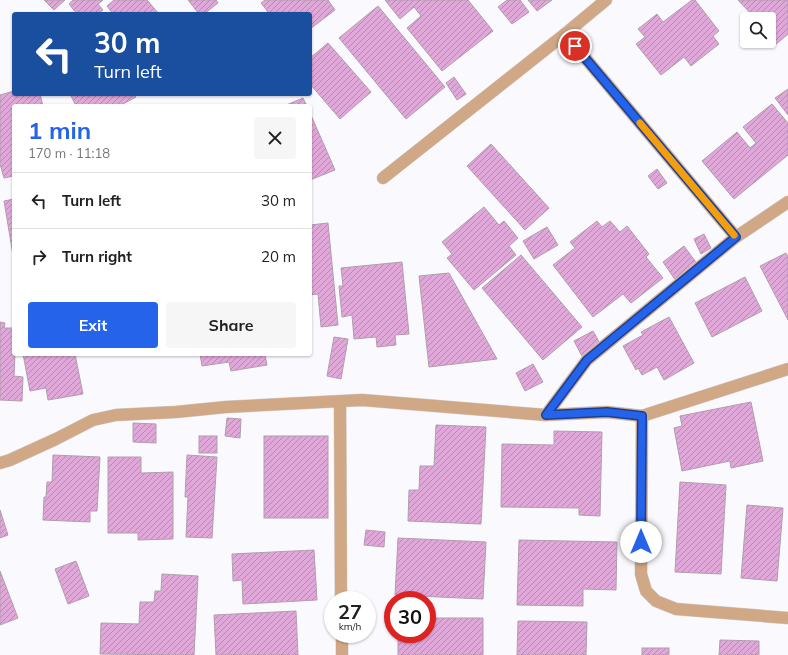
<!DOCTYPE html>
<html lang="en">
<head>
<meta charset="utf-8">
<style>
	:root { --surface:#fff; --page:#f6f6f6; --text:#202124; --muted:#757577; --line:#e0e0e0; --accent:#2563eb }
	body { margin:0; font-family:Mulish,sans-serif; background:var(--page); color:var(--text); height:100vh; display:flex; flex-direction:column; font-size:15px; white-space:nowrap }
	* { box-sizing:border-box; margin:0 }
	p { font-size:13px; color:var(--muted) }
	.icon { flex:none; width:22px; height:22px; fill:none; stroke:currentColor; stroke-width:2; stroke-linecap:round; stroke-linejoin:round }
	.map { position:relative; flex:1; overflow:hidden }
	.panel { position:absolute; left:12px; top:104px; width:300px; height:252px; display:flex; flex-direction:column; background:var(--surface); border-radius:4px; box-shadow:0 1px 3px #0004 }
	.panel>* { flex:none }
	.hud { position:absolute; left:12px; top:12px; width:300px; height:84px; border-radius:4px; box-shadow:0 1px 3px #0004; background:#1a4fa0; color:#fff; overflow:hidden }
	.buttons { position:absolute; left:740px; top:12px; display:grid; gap:8px }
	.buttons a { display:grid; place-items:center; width:36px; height:36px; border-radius:4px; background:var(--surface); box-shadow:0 1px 3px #0004; font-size:20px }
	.speed { position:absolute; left:324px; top:591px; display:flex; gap:8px; font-size:20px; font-weight:700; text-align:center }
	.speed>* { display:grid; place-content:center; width:52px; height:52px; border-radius:50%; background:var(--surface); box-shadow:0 1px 3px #0004; line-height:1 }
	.speed small { font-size:10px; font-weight:400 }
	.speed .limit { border:6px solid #d22; background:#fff; color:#111 }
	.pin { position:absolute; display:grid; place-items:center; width:34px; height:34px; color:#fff; margin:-17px; border:2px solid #fff; border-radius:50%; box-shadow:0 1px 4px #0007 }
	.me { position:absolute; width:44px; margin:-22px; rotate:0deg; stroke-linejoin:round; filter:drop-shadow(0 0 3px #0008) }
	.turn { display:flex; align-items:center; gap:14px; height:84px; padding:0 16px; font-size:18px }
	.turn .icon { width:52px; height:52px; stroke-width:2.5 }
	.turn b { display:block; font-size:28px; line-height:34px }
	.round { display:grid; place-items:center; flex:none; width:42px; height:42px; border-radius:4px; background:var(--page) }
	.overview { display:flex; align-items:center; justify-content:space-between; height:68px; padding:0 16px }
	h1 { font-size:24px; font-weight:700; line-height:30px; color:var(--accent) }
	.action { display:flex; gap:8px; margin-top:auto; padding:8px 16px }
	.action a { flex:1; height:46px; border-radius:4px; background:var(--accent); color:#fff; font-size:16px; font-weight:700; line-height:46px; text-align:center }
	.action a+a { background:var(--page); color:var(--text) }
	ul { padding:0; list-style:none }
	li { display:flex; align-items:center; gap:12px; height:56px; padding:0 16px; border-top:1px solid var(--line) }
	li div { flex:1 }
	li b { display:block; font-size:15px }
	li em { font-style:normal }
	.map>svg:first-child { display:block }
	.building { fill:url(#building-hatch); stroke:#b29daf }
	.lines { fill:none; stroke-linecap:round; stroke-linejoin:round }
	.minor-casing { stroke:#d4d4d9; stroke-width:13 }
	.minor { stroke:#d1a885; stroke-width:12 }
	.route-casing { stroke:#184099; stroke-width:10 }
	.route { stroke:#2563eb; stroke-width:7 }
	.slow { stroke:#f59e0b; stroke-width:7 }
</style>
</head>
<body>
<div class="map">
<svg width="788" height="655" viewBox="0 0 788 655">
	<defs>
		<pattern id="building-hatch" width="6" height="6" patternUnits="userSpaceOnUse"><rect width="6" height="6" fill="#dfa8d8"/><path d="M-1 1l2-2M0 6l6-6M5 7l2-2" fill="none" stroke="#b589b0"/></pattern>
	</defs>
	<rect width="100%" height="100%" fill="#f9f9fe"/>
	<g class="building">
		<polygon points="44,0 65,0 54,10"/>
		<polygon points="73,0 103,0 98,4 103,10 97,14 77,14 69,4"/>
		<polygon points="114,0 147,0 159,14 113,14 107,6"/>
		<polygon points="188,0 216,0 218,3 204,14 199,14"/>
		<polygon points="265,0 328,0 335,10 310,29 310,14 266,14 268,12 261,3"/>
		<polygon points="385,0 468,0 493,31 442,71 407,28 421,16 414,7 400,19"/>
		<polygon points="507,0 520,0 529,12 512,24 498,7"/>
		<polygon points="528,0 552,0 537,11"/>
		<polygon points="692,0 695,0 719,31 713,36 719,44 691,66 684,57 661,75 636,44 645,37 638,29 657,14 663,22"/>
		<polygon points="738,0 788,0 788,34 774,46 769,41 769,19 754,19 755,18"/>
		<polygon points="378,6 445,87 406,119 339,38"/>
		<polygon points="328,43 371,92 340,119 310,84 310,58"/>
		<polygon points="454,77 466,94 457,100 446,83"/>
		<polygon points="788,89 788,115 775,98"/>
		<polygon points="14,91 14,94 40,94 43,106 14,106 14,176 4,178 0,164 0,95"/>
		<polygon points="70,94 134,94 136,97 119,106 76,106"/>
		<polygon points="303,98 307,106 284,106"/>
		<polygon points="772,104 788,123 788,155 734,199 702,161 737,132 750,148 756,143 743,127"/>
		<polygon points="310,113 335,170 310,180"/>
		<polygon points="491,144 549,208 525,230 467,166"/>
		<polygon points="657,169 667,183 658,189 648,176"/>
		<polygon points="14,199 14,261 4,201"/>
		<polygon points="484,207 499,225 504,221 518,238 509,246 516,255 474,290 447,258 452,254 442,242"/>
		<polygon points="597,221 602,227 610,221 620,232 627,226 649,254 646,257 663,278 631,303 623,294 593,317 553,265 575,248 570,242"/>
		<polygon points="328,223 338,325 321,327 318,294 310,295 310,225"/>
		<polygon points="547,227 558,245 534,259 523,241"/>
		<polygon points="704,234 711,248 701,254 694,239"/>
		<polygon points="684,246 698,265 676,281 663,262"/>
		<polygon points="786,253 788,257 788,320 760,266"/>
		<polygon points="521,255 582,327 543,360 482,288"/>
		<polygon points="402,262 409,334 395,335 396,345 377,347 376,337 354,339 352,315 342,317 339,286 343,286 341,268"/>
		<polygon points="449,273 497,359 429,367 419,276"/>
		<polygon points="745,277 762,311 712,337 695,303"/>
		<polygon points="669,317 694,363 664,380 657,367 642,375 638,368 636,370 623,346 643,335 641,332"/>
		<polygon points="0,322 5,323 4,328 14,328 14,354 15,354 14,376 23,377 22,401 0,400"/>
		<polygon points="593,331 601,345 582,356 574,341"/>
		<polygon points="334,337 348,339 341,379 327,376"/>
		<polygon points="23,354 75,354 83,394 48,400 46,388 30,391"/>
		<polygon points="200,354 273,354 265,355 267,365 231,371 229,362 202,366"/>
		<polygon points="533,364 543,382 525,391 516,373"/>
		<polygon points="751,402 763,461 731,468 730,461 682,471 674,428 682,426 680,416"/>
		<polygon points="227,418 241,419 240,438 225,436"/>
		<polygon points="133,423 156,424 156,443 133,442"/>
		<polygon points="436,425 486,427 481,524 408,521 409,490 419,490 420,466 434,466"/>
		<polygon points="554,431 602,432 600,516 579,515 579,508 501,507 502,444 554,445"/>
		<rect x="199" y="436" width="18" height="17"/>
		<rect x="264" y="436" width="64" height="82"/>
		<polygon points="53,455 100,457 97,511 90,511 90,522 43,520 44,497 46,497 47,482 52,482"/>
		<polygon points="187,455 217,457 212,538 186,537 188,497 185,497"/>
		<polygon points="108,457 141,457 141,473 173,472 173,539 138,540 138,533 108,533"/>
		<polygon points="680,482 726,485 721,574 675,572"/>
		<polygon points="747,505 783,508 777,581 741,578"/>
		<polygon points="0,510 8,535 0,538"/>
		<polygon points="366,530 385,532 384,547 364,545"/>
		<polygon points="398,538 486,542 483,599 395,595"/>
		<polygon points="519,540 617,542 616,590 583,589 583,606 517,605"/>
		<polygon points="314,550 317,600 243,604 242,580 233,581 232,554"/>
		<polygon points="76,561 89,596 68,604 55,569"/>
		<polygon points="0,571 18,618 0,625"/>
		<polygon points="162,574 198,576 194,655 100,654 101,623 139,624 140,602 154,602 155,591 161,591"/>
		<polygon points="296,611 298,655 216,655 214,615"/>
		<polygon points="427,618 483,618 483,655 398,655 398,634 427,634"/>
		<polygon points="518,621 587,622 586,655 517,655"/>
		<polygon points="720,640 759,641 759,655 719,655"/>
		<rect x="642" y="648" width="27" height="7"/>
	</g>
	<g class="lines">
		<g class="minor-casing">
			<g id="minor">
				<polyline points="565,34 736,237"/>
				<polyline points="383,178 565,34 606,0"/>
				<polyline points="340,402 341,600"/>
				<polyline points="546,415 587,360 736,237 788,202"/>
				<polyline points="642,416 641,574 646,591 656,601 676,609 788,618"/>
				<polyline points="0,463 10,460 56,439 93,420 116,415 176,412 226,407 362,400 546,415 607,412 642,416 788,369"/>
				<polyline points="342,634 342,655"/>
			</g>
		</g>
		<use href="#minor" class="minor"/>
	</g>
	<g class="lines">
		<g class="route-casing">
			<polyline id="route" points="575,46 736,237 587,360 546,415 607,412 642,416 641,542"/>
		</g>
		<use href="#route" class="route"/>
		<polyline class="slow" points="640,123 734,235"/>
	</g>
</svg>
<div class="buttons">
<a><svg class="icon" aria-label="search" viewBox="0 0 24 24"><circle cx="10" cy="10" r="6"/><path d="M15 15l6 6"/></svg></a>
</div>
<div class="speed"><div>27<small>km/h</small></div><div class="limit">30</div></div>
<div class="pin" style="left:575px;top:46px;background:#d93025"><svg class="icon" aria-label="arrive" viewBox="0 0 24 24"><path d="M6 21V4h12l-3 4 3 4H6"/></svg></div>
<svg class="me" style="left:641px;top:542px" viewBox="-20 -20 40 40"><circle r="19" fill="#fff"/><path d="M0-13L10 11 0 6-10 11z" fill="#2563eb"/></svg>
<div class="hud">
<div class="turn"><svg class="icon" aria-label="left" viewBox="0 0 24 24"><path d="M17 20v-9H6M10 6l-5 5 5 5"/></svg><div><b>30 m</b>Turn left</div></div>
</div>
<section class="panel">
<div class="overview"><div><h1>1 min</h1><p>170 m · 11:18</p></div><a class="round"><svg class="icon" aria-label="close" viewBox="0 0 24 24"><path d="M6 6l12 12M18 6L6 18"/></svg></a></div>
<ul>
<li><svg class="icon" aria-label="left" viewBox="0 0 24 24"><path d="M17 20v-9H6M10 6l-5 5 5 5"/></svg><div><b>Turn left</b></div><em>30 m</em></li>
<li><svg class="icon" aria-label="right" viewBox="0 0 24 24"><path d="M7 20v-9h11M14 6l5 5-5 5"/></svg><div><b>Turn right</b></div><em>20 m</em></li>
</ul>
<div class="action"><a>Exit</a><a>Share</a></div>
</section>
</div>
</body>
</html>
